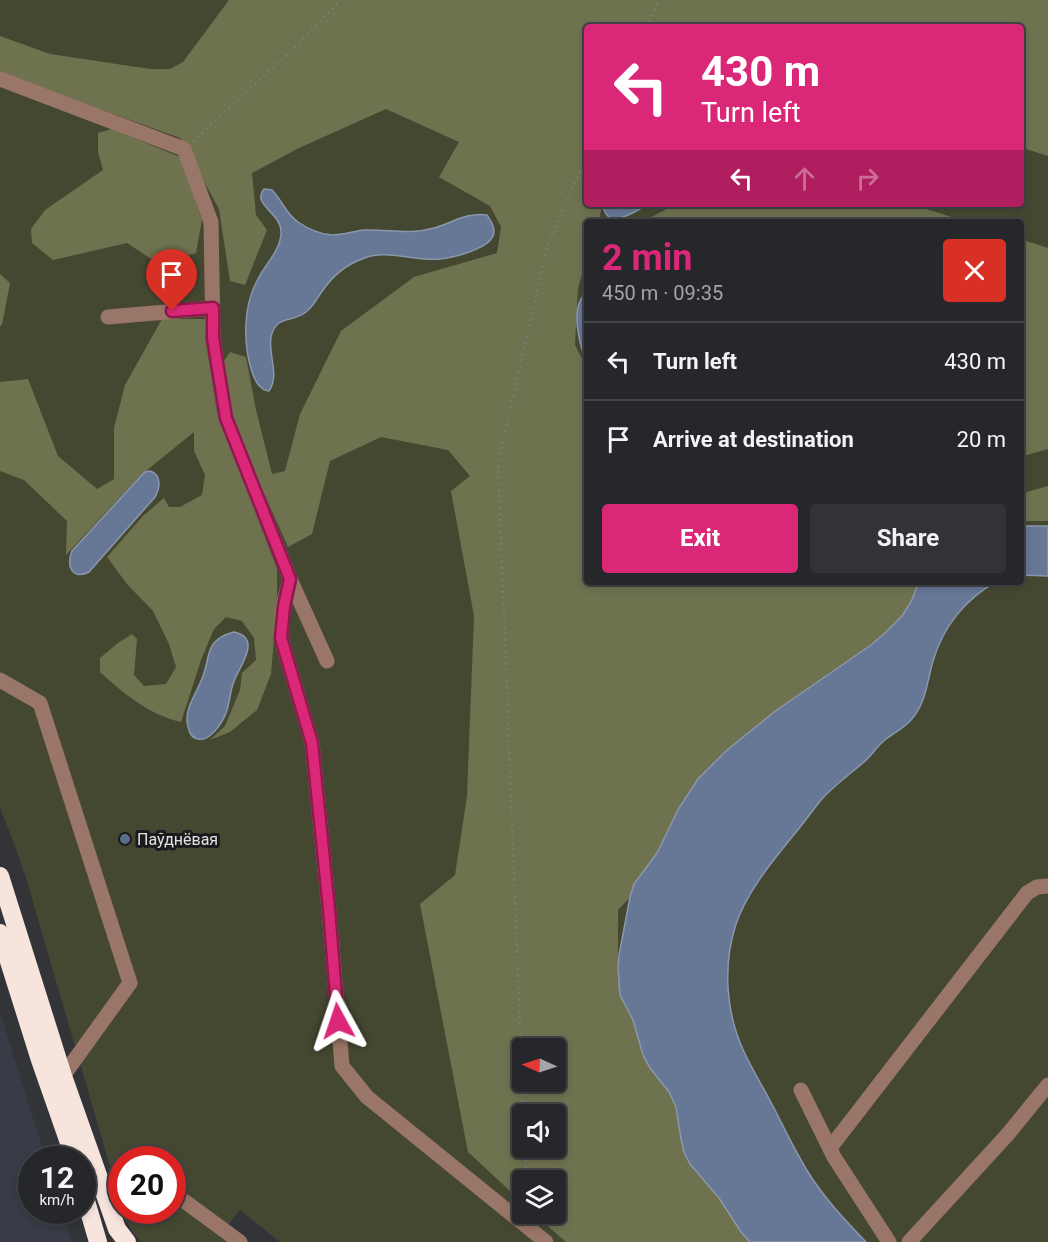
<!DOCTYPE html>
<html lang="en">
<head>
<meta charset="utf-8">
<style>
	:root { --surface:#26272a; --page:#323336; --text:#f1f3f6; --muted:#a4a5a8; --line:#424447; --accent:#db2777 }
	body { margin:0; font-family:Roboto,sans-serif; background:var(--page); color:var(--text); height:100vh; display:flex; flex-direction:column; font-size:22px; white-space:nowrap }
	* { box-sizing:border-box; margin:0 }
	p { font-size:20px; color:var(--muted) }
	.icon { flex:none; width:33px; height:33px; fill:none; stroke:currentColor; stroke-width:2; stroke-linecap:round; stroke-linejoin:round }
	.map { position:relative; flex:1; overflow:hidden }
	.details { position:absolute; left:584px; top:219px; width:440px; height:366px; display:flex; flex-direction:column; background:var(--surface); border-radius:6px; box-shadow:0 3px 9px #0003,0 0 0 2px var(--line) }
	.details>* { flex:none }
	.hud { position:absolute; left:584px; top:24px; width:440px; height:183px; border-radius:6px; box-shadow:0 3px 9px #0003,0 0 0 2px var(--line); background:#db2777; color:#fff; overflow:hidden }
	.needle { width:39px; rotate:273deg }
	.fabs { position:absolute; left:512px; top:1038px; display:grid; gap:12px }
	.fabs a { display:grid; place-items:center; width:54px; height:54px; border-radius:6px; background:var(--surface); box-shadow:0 3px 9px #0003,0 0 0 2px var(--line); font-size:30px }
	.speed { position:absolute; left:18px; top:1146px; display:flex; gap:12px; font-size:30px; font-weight:700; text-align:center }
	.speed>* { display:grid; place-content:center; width:78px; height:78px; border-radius:50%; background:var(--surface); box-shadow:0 3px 9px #0003,0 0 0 2px var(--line); line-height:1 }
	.speed small { font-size:15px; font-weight:400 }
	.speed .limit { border:9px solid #d22; background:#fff; color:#111 }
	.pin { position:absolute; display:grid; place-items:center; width:51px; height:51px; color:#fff; margin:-62px -26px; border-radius:50% 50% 50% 0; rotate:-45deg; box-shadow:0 0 6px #0007 }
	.pin .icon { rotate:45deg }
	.me { position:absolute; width:66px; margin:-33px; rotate:355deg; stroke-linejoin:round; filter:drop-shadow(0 0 4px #0008) }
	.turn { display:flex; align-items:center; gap:21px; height:126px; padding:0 18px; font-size:27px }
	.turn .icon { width:78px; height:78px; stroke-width:2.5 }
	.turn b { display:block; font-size:42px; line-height:51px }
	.lanes { display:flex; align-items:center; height:57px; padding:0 18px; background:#0003; justify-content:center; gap:30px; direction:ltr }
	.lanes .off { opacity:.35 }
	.round { display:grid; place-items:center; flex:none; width:63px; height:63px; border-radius:6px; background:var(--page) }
	.summary { display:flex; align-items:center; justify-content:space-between; height:102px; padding:0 18px }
	h1 { font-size:36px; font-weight:700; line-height:45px; color:var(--accent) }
	.action { display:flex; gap:12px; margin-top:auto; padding:12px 18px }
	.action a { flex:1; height:69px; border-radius:6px; background:var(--accent); color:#fff; font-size:24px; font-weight:700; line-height:69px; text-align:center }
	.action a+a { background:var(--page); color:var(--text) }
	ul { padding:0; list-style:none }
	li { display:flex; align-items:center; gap:18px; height:78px; padding:0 18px; border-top:2px solid var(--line) }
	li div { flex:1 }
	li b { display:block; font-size:22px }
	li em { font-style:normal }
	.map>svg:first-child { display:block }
	.built { fill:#383c46 }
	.green { fill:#454831; fill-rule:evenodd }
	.forest { fill:#6f724f; fill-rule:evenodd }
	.water { fill:#677796; stroke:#8b97ad; stroke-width:1.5 }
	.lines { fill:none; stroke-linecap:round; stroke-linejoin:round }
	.path { stroke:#7d7f82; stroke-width:2; stroke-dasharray:1.5 4.5; stroke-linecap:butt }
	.minor { stroke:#9a7668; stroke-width:15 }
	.highway { stroke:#f6e4dd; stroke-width:18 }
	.route-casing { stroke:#8e194d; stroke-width:15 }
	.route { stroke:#db2777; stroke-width:10 }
	.service-dot { fill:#5c6f8a; stroke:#1b1b1d; stroke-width:2 }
	.labels { text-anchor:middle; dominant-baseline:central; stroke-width:6; stroke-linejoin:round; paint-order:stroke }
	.poi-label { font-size:16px; fill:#dfe1e3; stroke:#1b1b1d; text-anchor:start }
</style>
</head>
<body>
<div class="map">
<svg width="1048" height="1242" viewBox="0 0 1048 1242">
	<rect width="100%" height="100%" fill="#323438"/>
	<polygon class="built" points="0,1013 46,1159 32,1160 32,1210 62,1211 72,1242 0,1242"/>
	<path class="green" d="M 0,0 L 1048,0 L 1048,1242 L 280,1242 L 240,1210 L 228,1225 L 249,1242 L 142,1242 C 132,1233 127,1223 123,1211 L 172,1210 L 172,1160 L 122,1160 L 121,1204 L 26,878 L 15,846 L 0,808 ZM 586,27 L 1020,27 L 1020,204 L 586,204 ZM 586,222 L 1020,222 L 1020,582 L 586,582 ZM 522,1048 L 555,1048 L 555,1082 L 522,1082 ZM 522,1114 L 555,1114 L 555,1148 L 522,1148 ZM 522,1180 L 555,1180 L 555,1214 L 522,1214 Z"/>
	<g class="forest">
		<path d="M 229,0 L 1048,0 L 1048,156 L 1020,147 L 1020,27 L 586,27 L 586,204 L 603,204 L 598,222 L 586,222 L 586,260 L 578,289 L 575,345 L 586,366 L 586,582 L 917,582 C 915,609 890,629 871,645 L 745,735 L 712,765 L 698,779 L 688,793 L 657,853 L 634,884 L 630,897 L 618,910 L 618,968 L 620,995 L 633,1020 L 643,1054 L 650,1068 L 669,1092 L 676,1107 L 681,1139 L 690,1164 L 719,1198 L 741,1232 L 750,1242 L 566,1242 L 534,1214 L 555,1214 L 555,1180 L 522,1180 L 522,1202 L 468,1152 L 420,904 L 455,875 L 467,796 L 474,616 L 451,491 L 470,476 L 448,450 L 381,437 L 330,461 L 312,534 L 288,547 L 247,455 L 232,414 L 222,364 L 230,352 L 246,357 L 256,410 L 272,474 L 285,471 L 300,414 L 341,331 L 414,277 L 497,253 L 501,227 L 490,206 L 439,177 L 459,142 L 386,109 L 299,148 L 252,173 L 256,215 L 267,230 L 245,285 L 230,281 L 219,209 L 180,138 L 33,85 L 0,72 L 0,36 L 50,54 L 150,69 L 170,69 L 183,62 ZM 522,1048 L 555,1048 L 555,1082 L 522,1082 ZM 522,1114 L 555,1114 L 555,1148 L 522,1148 Z"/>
		<polygon points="112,129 180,157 202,220 196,253 159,264 127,243 53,260 32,243 31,229 45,210 103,170 98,152 98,133"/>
		<polygon points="676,204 911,204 967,222 642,222"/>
		<polygon points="1020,239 1048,248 1048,449 1020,457"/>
		<polygon points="0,274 10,283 2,325 0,326"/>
		<path d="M 162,319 L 207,319 L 205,337 L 217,412 L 277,569 L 277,602 L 271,674 L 257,710 L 230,732 L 210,740 L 225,726 L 240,690 L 242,673 L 256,660 L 254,638 L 242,621 L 226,617 L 214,629 L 201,660 L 181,722 C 149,715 123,693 100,672 L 100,658 L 118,643 L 132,634 L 137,639 L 134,675 L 144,686 L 166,684 L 176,667 L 169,644 L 153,611 L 127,584 L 107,557 L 143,516 L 164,498 L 169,507 L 180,507 L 202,495 L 205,475 L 194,451 L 194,432 L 141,475 L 66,555 L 67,521 L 24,480 L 0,471 L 0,382 L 28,379 L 58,456 L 97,489 L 114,479 L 114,428 L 125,385 Z"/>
		<polygon points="1048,486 1048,521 1020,521 1020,494"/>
	</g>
	<g class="water">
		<path d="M 264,189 L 272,190 C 282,200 285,213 298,222 C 308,229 320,234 332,235 C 343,235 354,231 364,230 C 388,229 410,235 434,228 C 452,223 466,212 487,215 C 491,221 496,228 493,236 C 488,249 452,258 440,259 C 414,262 386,248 362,259 C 346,265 332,277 323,290 C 317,298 314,306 306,312 C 293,323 276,314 271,337 C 268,355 280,376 269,391 C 259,390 255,380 252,372 C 243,344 243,307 257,281 C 264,265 282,250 281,231 C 281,213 251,204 264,189 Z"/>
		<path d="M 603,204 L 649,204 C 635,211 606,233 603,204 Z"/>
		<path d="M 586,293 L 586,362 C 580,345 569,307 586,293 Z"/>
		<path d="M 150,471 C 162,475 160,488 155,497 L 89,572 C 72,580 66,566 72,551 L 141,476 L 145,472 Z"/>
		<polygon points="1020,526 1048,526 1048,576 1020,575"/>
		<path d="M 917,582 L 996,582 C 965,599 943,627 933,661 C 927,682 926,703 911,720 C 904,728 894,733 886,739 C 877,746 872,755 864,762 C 849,775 833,786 820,801 C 811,813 802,825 792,837 C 771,863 747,892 736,924 C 722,967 726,1016 746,1056 C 755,1074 765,1091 774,1108 C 785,1130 795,1151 808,1172 C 824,1198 845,1220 866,1242 L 750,1242 L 741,1232 L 719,1198 L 690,1164 L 684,1152 L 681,1139 L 676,1107 L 669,1092 L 650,1068 L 643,1055 L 633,1020 L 620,995 L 618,968 L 619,955 L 630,897 L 634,884 L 657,853 L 679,808 L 698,779 L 726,751 L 774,712 L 871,645 L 886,632 L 902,616 L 912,600 L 916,589 Z"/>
		<path d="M 234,632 C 263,638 239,667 234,681 C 230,691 230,702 226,713 C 222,723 210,742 198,739 C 193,738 190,734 189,730 C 181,709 199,692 204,673 C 208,662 207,652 214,643 C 220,636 227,634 234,632 Z"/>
	</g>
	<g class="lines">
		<g class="path">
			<polyline points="647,27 659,0"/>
			<polyline points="193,141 289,53 341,0"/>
			<polyline points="522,1078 498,463 548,243 586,158"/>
			<polyline points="522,1082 523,1114"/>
			<polyline points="525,1148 526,1180"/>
		</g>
		<g class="minor">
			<polyline points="0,79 184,149 211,222 213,338 226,418 290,579 327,661"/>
			<polyline points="108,317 213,308"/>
			<polyline points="290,579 283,606 281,638 312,743 329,910 342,1066 367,1097 546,1242"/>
			<polyline points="0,680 40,703 130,983 63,1076"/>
			<polyline points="801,1090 834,1157 889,1242"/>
			<polyline points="830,1148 1027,893 1037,887 1048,886"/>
			<polyline points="128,1159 128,1160"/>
			<polyline points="172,1192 240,1242"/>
			<polyline points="909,1242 1008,1134 1048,1085"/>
		</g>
		<g class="highway">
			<polyline points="0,876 63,1076 117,1229 127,1242"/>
			<polyline points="0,933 40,1060 75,1160"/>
			<polyline points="82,1187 98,1242"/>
		</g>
	</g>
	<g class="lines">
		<g class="route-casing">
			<polyline id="route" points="172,311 213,308 213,338 226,418 290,579 284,606 281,638 312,743 329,909 338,1021"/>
		</g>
		<use href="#route" class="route"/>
	</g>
	<circle class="service-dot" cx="125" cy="839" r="6"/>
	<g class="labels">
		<g class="poi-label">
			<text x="137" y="839">Паўднёвая</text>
		</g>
	</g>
</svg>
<div class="fabs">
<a><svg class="needle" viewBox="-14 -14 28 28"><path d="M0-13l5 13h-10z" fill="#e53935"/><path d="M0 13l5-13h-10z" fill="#a4a5a8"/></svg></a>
<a><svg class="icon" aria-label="sound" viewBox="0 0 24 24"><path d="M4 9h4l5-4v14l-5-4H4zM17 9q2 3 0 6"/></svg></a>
<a><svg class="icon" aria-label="layers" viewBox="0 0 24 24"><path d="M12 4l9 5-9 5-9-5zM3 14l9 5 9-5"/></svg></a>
</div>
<div class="speed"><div>12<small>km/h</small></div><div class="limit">20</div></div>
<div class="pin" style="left:172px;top:311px;background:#d93025"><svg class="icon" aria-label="arrive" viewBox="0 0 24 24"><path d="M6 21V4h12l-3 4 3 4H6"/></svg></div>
<svg class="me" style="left:338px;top:1021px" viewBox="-20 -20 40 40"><path d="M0-17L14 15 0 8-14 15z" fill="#db2777" stroke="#fff" stroke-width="4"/></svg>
<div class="hud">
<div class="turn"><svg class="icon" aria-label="left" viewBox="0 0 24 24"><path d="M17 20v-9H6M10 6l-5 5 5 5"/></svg><div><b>430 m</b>Turn left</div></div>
<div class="lanes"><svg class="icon" aria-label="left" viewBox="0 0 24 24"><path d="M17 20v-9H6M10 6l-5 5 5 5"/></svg><svg class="icon off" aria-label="ahead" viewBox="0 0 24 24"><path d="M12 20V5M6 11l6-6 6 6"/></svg><svg class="icon off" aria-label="right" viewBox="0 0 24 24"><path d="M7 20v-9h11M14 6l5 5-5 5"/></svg></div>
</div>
<section class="details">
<div class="summary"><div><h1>2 min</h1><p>450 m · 09:35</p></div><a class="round" style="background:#d93025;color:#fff"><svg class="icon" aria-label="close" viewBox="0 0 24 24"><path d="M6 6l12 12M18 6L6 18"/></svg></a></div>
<ul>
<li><svg class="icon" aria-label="left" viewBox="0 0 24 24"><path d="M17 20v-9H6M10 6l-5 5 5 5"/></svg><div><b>Turn left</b></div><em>430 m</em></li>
<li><svg class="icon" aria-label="arrive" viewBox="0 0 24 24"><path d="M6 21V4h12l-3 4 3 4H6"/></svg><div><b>Arrive at destination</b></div><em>20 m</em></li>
</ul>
<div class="action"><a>Exit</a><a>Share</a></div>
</section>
</div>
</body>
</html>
